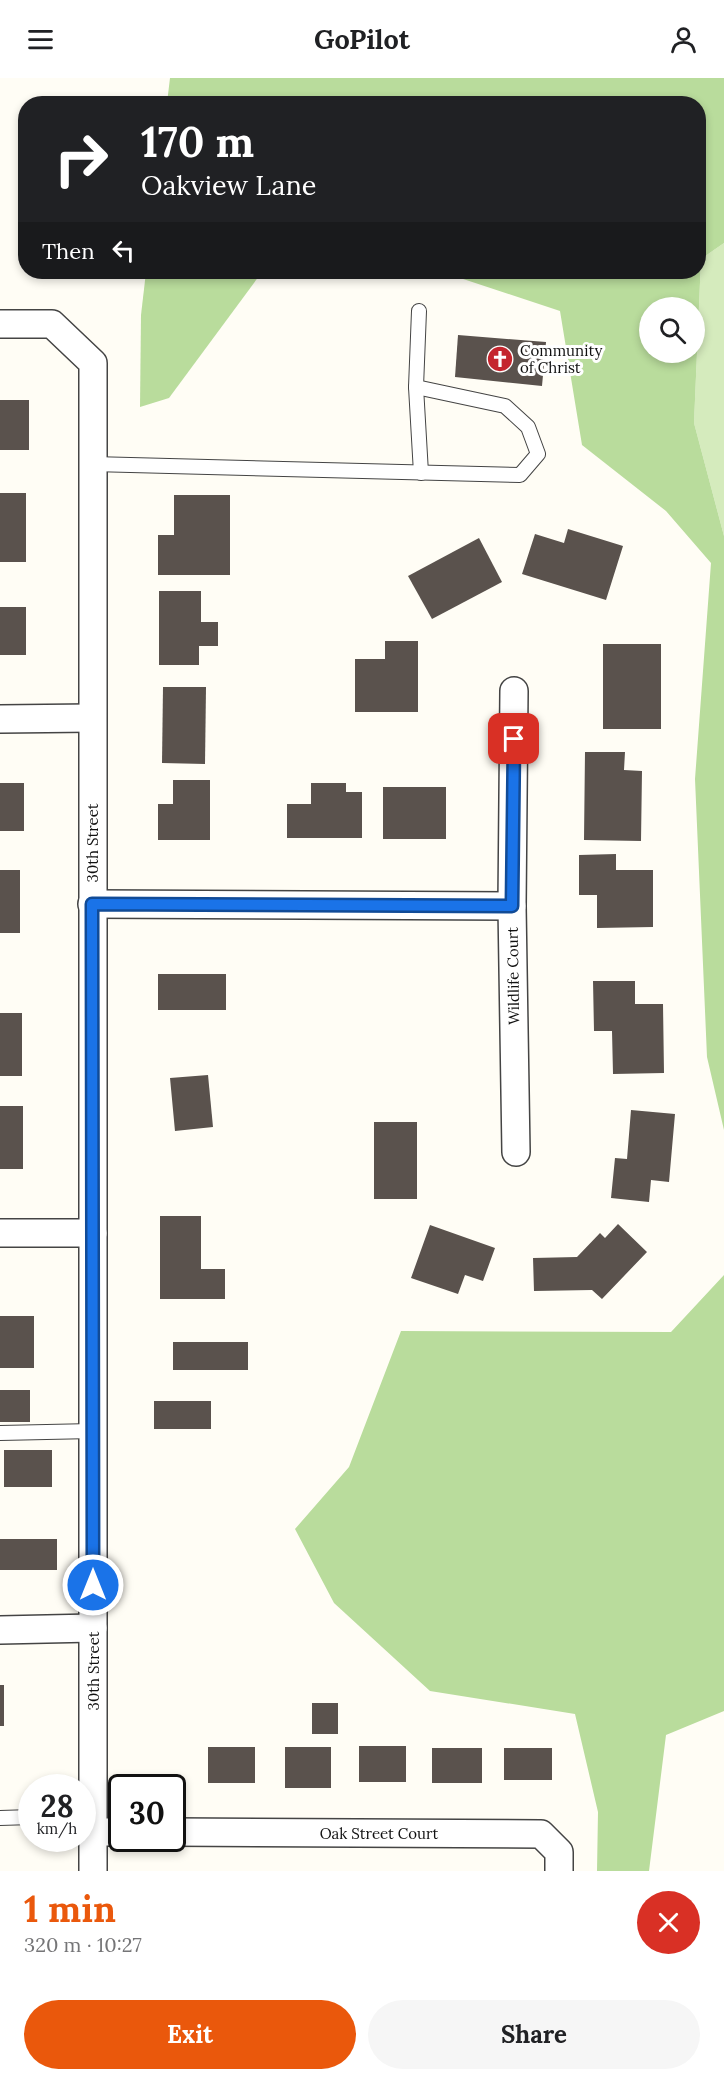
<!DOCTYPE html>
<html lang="en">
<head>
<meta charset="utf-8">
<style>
	:root { --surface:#fff; --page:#f6f6f6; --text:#202124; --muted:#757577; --accent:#ea580c }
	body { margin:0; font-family:Lora,serif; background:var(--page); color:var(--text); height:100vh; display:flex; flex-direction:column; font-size:22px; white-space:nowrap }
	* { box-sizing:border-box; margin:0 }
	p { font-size:20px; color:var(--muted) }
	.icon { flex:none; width:33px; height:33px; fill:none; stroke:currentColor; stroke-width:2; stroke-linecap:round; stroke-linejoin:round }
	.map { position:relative; height:1793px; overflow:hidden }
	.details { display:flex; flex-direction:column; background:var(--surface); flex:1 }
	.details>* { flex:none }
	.hud { position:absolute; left:18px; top:18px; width:688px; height:183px; border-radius:24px; box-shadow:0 3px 9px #0003; background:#202124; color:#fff; overflow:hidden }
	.controls { position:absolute; left:639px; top:219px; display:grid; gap:12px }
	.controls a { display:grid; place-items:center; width:66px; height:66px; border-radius:50%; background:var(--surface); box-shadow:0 3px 9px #0003; font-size:30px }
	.speed { position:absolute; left:18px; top:1696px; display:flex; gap:12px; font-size:30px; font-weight:700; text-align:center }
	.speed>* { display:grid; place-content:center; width:78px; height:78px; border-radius:50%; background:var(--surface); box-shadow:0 3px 9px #0003; line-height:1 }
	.speed small { font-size:15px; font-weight:400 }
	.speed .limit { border:3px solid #111; border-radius:9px; background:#fff; color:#111 }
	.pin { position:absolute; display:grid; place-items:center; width:51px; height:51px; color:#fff; margin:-26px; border-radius:12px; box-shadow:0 3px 9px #0006 }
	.me { position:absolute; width:66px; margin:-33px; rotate:0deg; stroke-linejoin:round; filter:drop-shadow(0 0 4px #0008) }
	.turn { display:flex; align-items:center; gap:21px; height:126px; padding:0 24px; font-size:27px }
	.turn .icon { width:78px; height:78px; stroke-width:2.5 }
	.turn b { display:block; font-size:42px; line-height:51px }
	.then { display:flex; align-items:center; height:57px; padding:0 24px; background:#0003; gap:12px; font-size:22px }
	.round { display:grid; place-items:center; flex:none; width:63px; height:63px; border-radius:32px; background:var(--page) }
	.summary { display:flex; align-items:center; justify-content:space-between; height:102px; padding:0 24px }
	h1 { font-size:36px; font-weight:700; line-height:45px; color:var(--accent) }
	.cta { display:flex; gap:12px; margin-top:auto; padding:12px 24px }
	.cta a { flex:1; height:69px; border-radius:36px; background:var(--accent); color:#fff; font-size:24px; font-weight:700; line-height:69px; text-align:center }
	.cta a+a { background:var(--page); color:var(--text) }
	header { display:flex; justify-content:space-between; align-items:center; height:78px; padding:0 24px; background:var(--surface); font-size:27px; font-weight:700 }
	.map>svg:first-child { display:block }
	.green { fill:#d5ebbd }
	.forest { fill:#b9dc9c; fill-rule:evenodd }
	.building { fill:#5a524d }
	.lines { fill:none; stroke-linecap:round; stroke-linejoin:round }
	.service-casing { stroke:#444; stroke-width:16 }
	.minor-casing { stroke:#444; stroke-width:30 }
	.service { stroke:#fff; stroke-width:14 }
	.minor { stroke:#fff; stroke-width:27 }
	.route-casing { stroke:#114b97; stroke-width:15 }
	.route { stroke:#1a73e8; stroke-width:10 }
	.labels { text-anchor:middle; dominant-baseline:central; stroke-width:6; stroke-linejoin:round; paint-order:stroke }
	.poi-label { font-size:15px; fill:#111; stroke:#fff; text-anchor:start }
	.street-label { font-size:15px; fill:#111; stroke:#fff }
</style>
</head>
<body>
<header><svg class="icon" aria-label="menu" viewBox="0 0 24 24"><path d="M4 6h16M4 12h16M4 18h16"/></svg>GoPilot<svg class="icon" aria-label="person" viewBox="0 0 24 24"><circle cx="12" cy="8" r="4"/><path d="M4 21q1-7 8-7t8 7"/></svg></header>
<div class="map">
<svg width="724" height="1793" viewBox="0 0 724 1793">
	<rect width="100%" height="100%" fill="#fffdf5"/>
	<polygon class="green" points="724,165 724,458 694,345 701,181"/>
	<g class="forest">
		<path d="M 170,0 L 724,0 L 724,165 L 701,181 L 694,345 L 724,458 L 724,1052 L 707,979 L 695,701 L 711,485 L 666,433 L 582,367 L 560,233 L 442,194 L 699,194 L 699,26 L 167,25 ZM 650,230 L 694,230 L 694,274 L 650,274 Z"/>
		<polygon points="146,194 262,194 169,320 140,329 141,237"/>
		<polygon points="724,1197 724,1633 666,1657 649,1793 597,1793 598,1734 575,1636 430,1613 334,1525 295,1451 349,1389 401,1253 671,1254"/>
	</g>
	<g class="building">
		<rect x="21" y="74" width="5" height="52"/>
		<polygon points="458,257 546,264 542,308 455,299"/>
		<rect x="0" y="322" width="29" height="50"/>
		<rect x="0" y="415" width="26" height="69"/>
		<polygon points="174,417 230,417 230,497 158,497 158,457 174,457"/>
		<polygon points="568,451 623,468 606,522 522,496 535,456 564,465"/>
		<polygon points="479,460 502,504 432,541 408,498"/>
		<polygon points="159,513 201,513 201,544 218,544 218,568 199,568 199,587 159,587"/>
		<rect x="0" y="529" width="26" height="48"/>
		<polygon points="385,563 418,563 418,634 355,634 355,581 385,581"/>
		<rect x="603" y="566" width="58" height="85"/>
		<polygon points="163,609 206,609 205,686 162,685"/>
		<polygon points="585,674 625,674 624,692 642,693 641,763 584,762"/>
		<polygon points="173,702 210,702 210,762 158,762 158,726 173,726"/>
		<rect x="0" y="705" width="24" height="48"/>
		<polygon points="311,705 346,705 346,714 362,714 362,760 287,760 287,726 311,726"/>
		<rect x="383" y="709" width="63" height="52"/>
		<polygon points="616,776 616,792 653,792 653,849 597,850 597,817 579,817 579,777"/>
		<rect x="0" y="792" width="20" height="63"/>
		<rect x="158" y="896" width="68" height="36"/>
		<polygon points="593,903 635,903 635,926 663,926 664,995 613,996 612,953 594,953"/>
		<rect x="0" y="935" width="22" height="63"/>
		<polygon points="208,997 213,1049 175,1053 170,1000"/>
		<rect x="0" y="1028" width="23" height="63"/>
		<polygon points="631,1032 675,1036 669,1104 651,1102 649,1124 611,1120 615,1080 627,1081"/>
		<rect x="374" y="1044" width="43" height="77"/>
		<polygon points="160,1138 201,1138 201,1191 225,1191 225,1221 160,1221"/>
		<polygon points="618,1146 647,1174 602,1221 592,1212 534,1213 533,1180 577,1179 600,1155 605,1160"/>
		<polygon points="430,1147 495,1170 483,1203 465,1197 458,1216 411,1200"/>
		<rect x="0" y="1238" width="34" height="52"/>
		<rect x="173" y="1264" width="75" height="28"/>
		<rect x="0" y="1312" width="30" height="32"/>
		<rect x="154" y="1323" width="57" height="28"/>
		<rect x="4" y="1372" width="48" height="37"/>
		<rect x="0" y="1461" width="57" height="31"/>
		<rect x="0" y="1607" width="4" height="41"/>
		<rect x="312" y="1625" width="26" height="31"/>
		<rect x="359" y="1668" width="47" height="36"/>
		<rect x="208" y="1669" width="47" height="36"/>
		<rect x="285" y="1669" width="46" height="41"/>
		<rect x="432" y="1670" width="50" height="35"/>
		<rect x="504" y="1670" width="48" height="32"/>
	</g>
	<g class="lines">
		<g class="service-casing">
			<g id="service">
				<polyline points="419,233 416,309 421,395"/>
				<polyline points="92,386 520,397 538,376 528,349 505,328 416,309"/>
				<polyline points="0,1355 93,1353"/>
				<polyline points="0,1740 32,1739"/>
			</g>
		</g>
		<g class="minor-casing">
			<g id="minor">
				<polyline points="0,246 52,246 93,285 93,1793"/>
				<polyline points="514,613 512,828 516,1074"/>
				<polyline points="0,641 92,640"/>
				<polyline points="92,826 512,828"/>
				<polyline points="0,1155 93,1155"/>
				<polyline points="0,1552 93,1550"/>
				<polyline points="93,1754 122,1754"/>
				<polyline points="172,1754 541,1756 559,1774 559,1793"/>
			</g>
		</g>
		<use href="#service" class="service"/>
		<use href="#minor" class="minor"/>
	</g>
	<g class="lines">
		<g class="route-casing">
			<polyline id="route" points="93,1507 92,826 512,828 514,661"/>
		</g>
		<use href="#route" class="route"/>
	</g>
	<defs>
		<g id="church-disc" transform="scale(1.35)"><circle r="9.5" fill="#c4262e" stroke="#fff"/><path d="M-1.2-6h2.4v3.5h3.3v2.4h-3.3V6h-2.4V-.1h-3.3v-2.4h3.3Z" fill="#fff"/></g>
	</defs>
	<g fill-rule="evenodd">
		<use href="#church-disc" x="500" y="281"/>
	</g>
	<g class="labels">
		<g class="poi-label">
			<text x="520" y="272">Community<tspan x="520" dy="17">of Christ</tspan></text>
		</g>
		<g class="street-label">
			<text transform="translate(92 765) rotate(-90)">30th Street</text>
			<text transform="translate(513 898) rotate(-91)">Wildlife Court</text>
			<text transform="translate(93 1593) rotate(-90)">30th Street</text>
			<text x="379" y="1755">Oak Street Court</text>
		</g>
	</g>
</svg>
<div class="controls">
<a><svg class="icon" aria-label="search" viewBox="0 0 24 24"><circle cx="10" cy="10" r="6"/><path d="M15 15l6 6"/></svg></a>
</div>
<div class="speed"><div>28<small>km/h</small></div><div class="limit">30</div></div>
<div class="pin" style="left:514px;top:661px;background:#d93025"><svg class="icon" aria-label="arrive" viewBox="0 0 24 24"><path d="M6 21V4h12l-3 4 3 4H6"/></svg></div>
<svg class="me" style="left:93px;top:1507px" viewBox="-20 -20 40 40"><circle r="17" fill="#1a73e8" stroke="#fff" stroke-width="3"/><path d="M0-11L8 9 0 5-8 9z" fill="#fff"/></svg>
<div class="hud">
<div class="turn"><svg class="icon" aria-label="right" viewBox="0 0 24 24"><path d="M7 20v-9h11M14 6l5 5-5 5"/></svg><div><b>170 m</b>Oakview Lane</div></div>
<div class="then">Then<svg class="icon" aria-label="left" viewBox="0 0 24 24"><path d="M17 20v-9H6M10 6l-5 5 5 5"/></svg></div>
</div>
</div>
<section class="details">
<div class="summary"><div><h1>1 min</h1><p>320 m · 10:27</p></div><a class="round" style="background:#d93025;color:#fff"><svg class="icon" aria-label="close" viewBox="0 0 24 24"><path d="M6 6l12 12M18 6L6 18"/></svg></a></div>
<div class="cta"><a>Exit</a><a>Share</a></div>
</section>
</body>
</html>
